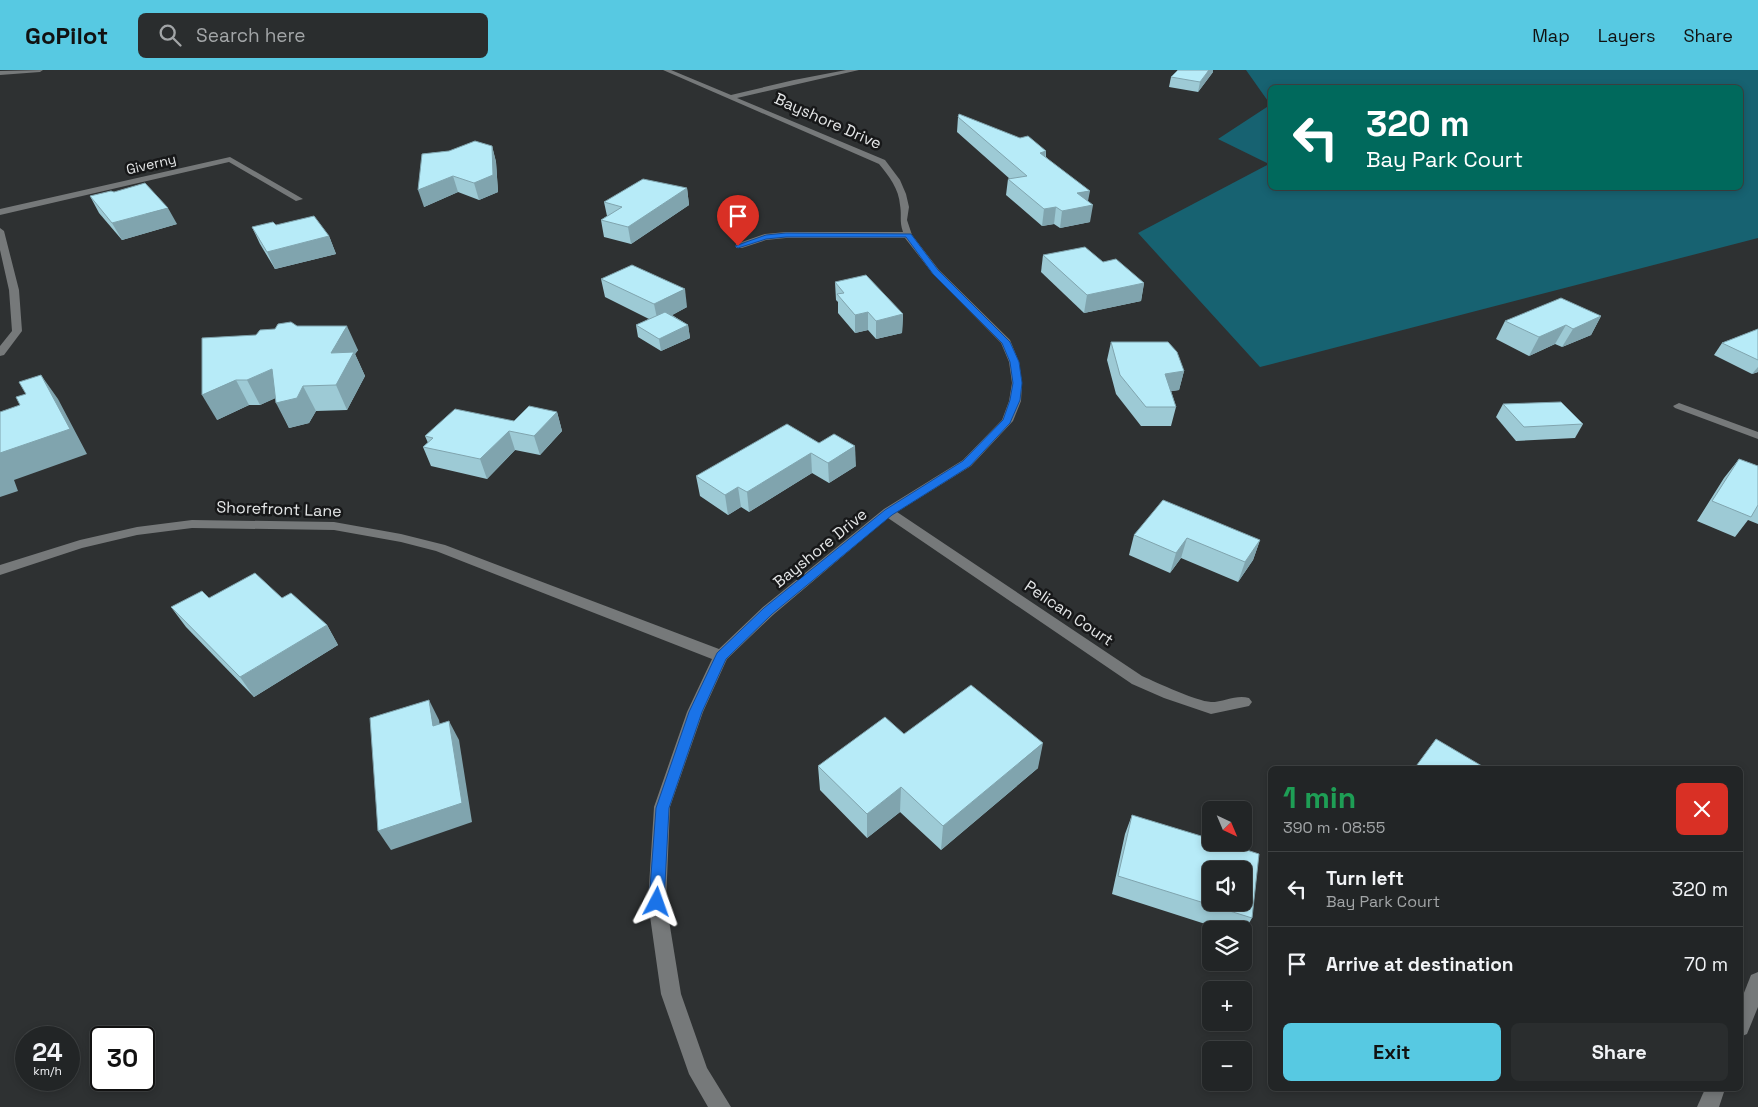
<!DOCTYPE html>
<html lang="en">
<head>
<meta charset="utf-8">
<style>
	:root { --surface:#222526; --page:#2a2d2e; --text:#f1f3f6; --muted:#a2a5a7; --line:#3f4243; --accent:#57c9e2 }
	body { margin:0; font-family:"Space Grotesk",sans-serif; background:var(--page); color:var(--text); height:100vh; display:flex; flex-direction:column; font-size:19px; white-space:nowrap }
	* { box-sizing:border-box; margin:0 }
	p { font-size:16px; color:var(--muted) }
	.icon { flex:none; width:28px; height:28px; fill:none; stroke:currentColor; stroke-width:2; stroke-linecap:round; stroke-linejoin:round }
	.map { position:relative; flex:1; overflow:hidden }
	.drawer { position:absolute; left:1268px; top:696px; width:475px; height:325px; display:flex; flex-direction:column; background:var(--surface); border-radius:8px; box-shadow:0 2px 8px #0003,0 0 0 1px var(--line) }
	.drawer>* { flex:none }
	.guide { position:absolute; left:1268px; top:15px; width:475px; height:105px; border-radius:8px; box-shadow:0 2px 8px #0003,0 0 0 1px var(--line); background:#00695c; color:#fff; overflow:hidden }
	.needle { width:32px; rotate:136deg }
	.buttons { position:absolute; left:1202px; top:731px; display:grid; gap:10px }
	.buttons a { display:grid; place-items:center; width:50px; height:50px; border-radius:8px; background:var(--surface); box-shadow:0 2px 8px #0003,0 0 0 1px var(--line); font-size:25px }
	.speed { position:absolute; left:15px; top:956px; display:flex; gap:10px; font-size:25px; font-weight:700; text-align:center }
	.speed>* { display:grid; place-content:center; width:65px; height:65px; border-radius:50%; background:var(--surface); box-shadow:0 2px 8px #0003,0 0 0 1px var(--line); line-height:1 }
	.speed small { font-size:12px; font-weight:400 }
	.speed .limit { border:2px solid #111; border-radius:8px; background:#fff; color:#111 }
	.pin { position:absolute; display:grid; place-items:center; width:42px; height:42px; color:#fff; margin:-51px -21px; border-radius:50% 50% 50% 0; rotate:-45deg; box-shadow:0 0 5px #0007 }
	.pin .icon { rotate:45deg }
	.me { position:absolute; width:55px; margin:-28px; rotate:4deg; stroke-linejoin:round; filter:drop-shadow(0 0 4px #0008) }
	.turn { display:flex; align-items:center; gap:18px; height:105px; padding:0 15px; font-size:22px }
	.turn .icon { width:65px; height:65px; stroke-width:2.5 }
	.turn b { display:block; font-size:35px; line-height:42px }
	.round { display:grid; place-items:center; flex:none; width:52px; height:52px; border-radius:8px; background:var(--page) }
	.head { display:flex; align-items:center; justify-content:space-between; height:85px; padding:0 15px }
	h1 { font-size:30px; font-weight:800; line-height:38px; color:#1e9e55 }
	.primary-button { display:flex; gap:10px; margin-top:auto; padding:10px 15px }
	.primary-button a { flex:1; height:58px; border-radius:8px; background:var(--accent); color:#111; font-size:20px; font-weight:800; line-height:58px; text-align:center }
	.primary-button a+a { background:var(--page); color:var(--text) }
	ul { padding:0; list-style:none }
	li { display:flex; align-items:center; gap:15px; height:75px; padding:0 15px; border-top:1px solid var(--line) }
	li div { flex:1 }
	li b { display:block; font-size:19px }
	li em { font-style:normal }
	header { display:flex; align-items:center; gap:30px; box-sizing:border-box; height:70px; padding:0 25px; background:var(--accent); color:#111 }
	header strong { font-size:24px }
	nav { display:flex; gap:28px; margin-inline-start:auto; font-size:18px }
	.search { width:350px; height:45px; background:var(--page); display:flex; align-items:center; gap:12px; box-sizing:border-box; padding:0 18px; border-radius:8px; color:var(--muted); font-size:19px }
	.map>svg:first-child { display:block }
	.green { fill:#176271 }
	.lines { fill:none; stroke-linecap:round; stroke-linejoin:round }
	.minor { fill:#76797a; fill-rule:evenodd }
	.tertiary { fill:#76797a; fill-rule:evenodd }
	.wall { fill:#9dcad5 }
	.shaded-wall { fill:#80a4ae }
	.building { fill:#b7ebf8; stroke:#80a4ae; fill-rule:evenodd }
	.route { fill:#1a73e8; stroke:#114b97 }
	.labels { text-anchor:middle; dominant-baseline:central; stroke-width:5; stroke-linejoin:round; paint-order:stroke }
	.far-street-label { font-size:14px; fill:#e4e6e7; stroke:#171819 }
	.street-label { font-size:16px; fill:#e4e6e7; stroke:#171819 }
</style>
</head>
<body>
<header>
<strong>GoPilot</strong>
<div class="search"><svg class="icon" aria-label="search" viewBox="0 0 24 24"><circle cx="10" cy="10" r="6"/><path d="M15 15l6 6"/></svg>Search here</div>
<nav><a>Map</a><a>Layers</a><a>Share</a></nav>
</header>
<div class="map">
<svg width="1758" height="1037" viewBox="0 0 1758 1037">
	<rect width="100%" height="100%" fill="#2e3132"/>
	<polygon class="green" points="1246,0 1758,0 1758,168 1260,297 1138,163 1269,94 1218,69 1270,35 1270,118 1740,118 1740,18 1270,18 1270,34"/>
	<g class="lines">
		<g class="minor">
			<polygon points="43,0 40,2 0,5 0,1"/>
			<path d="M 663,0 L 671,0 L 731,25 L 794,10 L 846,0 L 859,0 L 737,28 L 885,90 L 900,110 L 906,124 L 909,137 L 907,150 L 912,165 L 939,200 L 1010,270 L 1019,292 L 1022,313 L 1021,331 L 1013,351 L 971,396 L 897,442 L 1142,606 C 1158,613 1196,631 1211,632 C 1224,632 1237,624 1249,628 L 1252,632 L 1249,636 L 1211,644 L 1164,628 L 1132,614 L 888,448 L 773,545 L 727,589 L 703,642 L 670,737 L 666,832 L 681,924 L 707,998 L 731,1037 L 708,1037 L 689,1004 L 661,924 L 648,832 L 654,737 L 687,642 L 712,589 L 436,481 L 401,472 L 334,460 L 192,458 L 137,465 L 82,478 L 0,505 L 0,495 L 80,470 L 137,457 L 192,450 L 334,452 L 401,464 L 445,475 L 719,579 L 763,537 L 884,439 L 963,390 L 1002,350 L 1009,331 L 1012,313 L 1009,292 L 1001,273 L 933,204 L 905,168 L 786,168 L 766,170 L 742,178 L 736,178 L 736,174 L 765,164 L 786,162 L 903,162 C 899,150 902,147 900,135 C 899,119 889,106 879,94 Z"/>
			<polygon points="230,87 303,129 296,131 229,92 0,145 0,139"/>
			<polygon points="0,158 4,161 19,220 22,261 4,285 0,286 0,276 12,261 9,220 0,180"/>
			<polygon points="1679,333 1758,362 1758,369 1675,338 1673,336"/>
		</g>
		<g class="tertiary">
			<polygon points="1758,902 1758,937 1747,964 1740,967 1740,933 1751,905"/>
			<polygon points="1705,1019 1725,1019 1719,1037 1697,1037"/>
		</g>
	</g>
	<g class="wall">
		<polygon points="1213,2 1198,22 1169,17 1171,7"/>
		<polygon points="958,47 1046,81 1046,87 1088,132 1090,152 1060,158 1054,154 1042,156 1006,125 1008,109 1010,109 957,62"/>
		<polygon points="492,76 496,92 498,122 479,130 458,122 424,137 422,84"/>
		<polygon points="687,118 689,135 631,174 604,167 601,150 607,146 604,132"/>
		<polygon points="90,126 177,154 122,170 99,143"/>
		<polygon points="276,155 329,166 336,184 275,199 260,174 252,157"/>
		<polygon points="1043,185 1103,192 1144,213 1141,231 1084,243 1041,202"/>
		<polygon points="601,209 687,237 672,245 688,255 690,268 661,281 638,267 636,255 649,249 605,227"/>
		<polygon points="835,212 903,244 902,263 876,269 868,260 855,263 838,243 838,232 836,230"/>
		<polygon points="1601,246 1591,265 1562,277 1555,274 1529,286 1496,269 1505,251"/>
		<polygon points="297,256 358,280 355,284 365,306 347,340 316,341 309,353 289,358 275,328 260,335 249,335 217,350 256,265 275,259"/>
		<polygon points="1758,259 1758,302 1752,304 1714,285 1722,273"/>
		<polygon points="1111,272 1184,301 1179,320 1171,321 1176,337 1171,356 1141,356 1116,324 1107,290"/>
		<polygon points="1503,334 1583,354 1575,368 1516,371 1496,347"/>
		<polygon points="557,342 562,361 540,385 515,380 487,409 431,396 423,377 428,373 425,366 514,351"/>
		<polygon points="819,373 856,396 829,413 812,403 749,442 741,437 728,445 700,426 696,406"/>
		<polygon points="1739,389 1758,396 1758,454 1748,450 1735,467 1697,451 1724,408"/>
		<polygon points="1134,465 1260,470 1253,490 1238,512 1181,488 1170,503 1129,485"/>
		<polygon points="209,528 327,555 338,575 254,627 186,557 171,537"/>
		<polygon points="904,664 1038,698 941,780 900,742 867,768 820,720 818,696"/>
		<polygon points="1132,745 1252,848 1244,862 1244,860 1224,860 1112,824 1125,764"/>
	</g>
	<g class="shaded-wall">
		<polygon points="1209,0 1213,0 1213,2 1198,22 1200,12"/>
		<polygon points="492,76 496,92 498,122 479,130 474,113"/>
		<polygon points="1046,81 1044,97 1040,83"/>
		<polygon points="453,106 458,122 424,137 418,120"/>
		<polygon points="687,118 689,135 631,174 628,157"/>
		<polygon points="1090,121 1087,136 1093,135 1090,152 1060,158 1062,141 1077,123"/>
		<polygon points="1056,137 1054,154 1042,156 1044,139"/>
		<polygon points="168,138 177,154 122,170 112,153"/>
		<polygon points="329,166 336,184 275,199 267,182"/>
		<polygon points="1144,213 1141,231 1084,243 1087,225"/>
		<polygon points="685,219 687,237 658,253 654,234"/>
		<polygon points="868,242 868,260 855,263 855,245"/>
		<polygon points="903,244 902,263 876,269 876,251"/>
		<polygon points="1601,246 1591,265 1562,277 1573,259"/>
		<polygon points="688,255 690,268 661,281 659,269"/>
		<polygon points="1566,255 1555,274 1529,286 1539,267"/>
		<polygon points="347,256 358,280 355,284 365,306 347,340 336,315 331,283"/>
		<polygon points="1758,297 1758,302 1752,304"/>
		<polygon points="272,299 285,324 260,335 247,310"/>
		<polygon points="1184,301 1179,320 1161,323 1165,304"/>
		<polygon points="41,305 58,329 87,384 14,410 18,421 0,427 0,383"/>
		<polygon points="236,310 249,335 217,350 202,325"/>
		<polygon points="303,316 316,341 309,353 289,358 276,333"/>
		<polygon points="557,342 562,361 540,385 534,366"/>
		<polygon points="509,361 515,380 487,409 480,389"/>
		<polygon points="855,376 856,396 829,413 828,393"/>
		<polygon points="811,383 812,403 749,442 747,422"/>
		<polygon points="738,417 741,437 728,445 725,425"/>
		<polygon points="1187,468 1181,488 1170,503 1176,483"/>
		<polygon points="1260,470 1253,490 1238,512 1245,492"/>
		<polygon points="327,555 338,575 254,627 240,607"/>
		<polygon points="429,630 439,650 443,675 433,656"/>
		<polygon points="449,651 459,670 472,752 391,780 378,761"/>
		<polygon points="1043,673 1038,698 941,780 943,756"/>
		<polygon points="901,717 900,742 867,768 867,744"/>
	</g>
	<g class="building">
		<polygon points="1178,0 1209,0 1200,12 1171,7"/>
		<polygon points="959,44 1020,68 1028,66 1046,81 1040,83 1090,121 1077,123 1093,135 1062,141 1056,137 1044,139 1008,109 1027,106 958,47"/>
		<polygon points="475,71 492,76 493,105 474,113 453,106 418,120 422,84 449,81"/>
		<polygon points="643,109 687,118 628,157 601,150 622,137 604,132"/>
		<polygon points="145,113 168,138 112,153 90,126 111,121 114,122"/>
		<polygon points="314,146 329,166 267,182 252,157 273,152 276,155"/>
		<polygon points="1085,177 1103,192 1116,189 1144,213 1087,225 1043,185"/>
		<polygon points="632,195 685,219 654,234 601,209"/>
		<polygon points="866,205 903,244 876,251 868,242 855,245 837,224 844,223 835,212"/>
		<polygon points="1561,228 1601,246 1573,259 1566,255 1539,267 1505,251"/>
		<polygon points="665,242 688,255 659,269 636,255"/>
		<polygon points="291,252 297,256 347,256 331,283 354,282 336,315 303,316 297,328 276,333 272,299 247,310 236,310 202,325 202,268 256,265 260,260 275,259 278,254"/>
		<polygon points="1758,259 1758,290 1722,273"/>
		<polygon points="1111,272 1168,272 1177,282 1184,301 1165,304 1176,337 1146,337 1120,305"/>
		<polygon points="41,305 70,359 0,383 0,342 20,335 16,327 26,324 19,312"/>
		<polygon points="1561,332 1583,354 1524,357 1503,334"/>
		<polygon points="529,336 557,342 534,366 509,361 480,389 423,377 433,368 425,366 455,339 514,351"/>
		<polygon points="787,354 819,373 834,364 855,376 828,393 811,383 747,422 738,417 725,425 696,406"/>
		<polygon points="1739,389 1758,396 1758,435 1751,447 1712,431"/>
		<polygon points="1163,430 1260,470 1245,492 1187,468 1176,483 1134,465"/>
		<polygon points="255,503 282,528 291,523 327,555 240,607 171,537 202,521 209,528"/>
		<polygon points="971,615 1043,673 943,756 901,717 867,744 818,696 885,647 904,664"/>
		<polygon points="429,630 433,656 449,651 462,733 378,761 370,648"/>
		<polygon points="1436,669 1487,699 1414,699"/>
		<path d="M 1132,745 L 1211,769 L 1211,772 L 1222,772 L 1259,784 L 1252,848 L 1118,806 ZM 1211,800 L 1244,800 L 1244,832 L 1211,832 Z"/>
	</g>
	<polygon class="route" points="786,163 911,164 938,200 1010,272 1019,292 1022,313 1020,330 1010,353 970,396 892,445 772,544 726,589 702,642 669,738 664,832 662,837 657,839 651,837 649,832 656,738 689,642 717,583 764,538 885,440 963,391 1003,350 1010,330 1013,313 1010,292 1002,273 933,204 906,167 786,167 766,169 738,178 735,176 766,165"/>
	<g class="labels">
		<g class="far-street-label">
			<text transform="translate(151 94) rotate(-13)">Giverny</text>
		</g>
		<g class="street-label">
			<text transform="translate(828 51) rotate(24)">Bayshore Drive</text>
			<text transform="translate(279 439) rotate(2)">Shorefront Lane</text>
			<text transform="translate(820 478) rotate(-39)">Bayshore Drive</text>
			<text transform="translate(1069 543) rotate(34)">Pelican Court</text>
		</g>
	</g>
</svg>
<div class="buttons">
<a><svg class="needle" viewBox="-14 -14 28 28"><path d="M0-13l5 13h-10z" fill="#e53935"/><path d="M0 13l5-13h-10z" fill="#a2a5a7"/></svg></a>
<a><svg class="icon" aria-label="sound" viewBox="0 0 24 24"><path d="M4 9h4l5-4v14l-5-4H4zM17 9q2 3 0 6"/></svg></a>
<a><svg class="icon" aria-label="layers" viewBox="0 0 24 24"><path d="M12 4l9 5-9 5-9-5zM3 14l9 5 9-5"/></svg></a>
<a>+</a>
<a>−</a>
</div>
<div class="speed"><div>24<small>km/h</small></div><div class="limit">30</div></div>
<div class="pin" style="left:738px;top:176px;background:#d93025"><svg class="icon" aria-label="arrive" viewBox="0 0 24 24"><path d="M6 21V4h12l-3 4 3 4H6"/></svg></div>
<svg class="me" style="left:657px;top:832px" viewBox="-20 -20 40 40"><path d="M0-17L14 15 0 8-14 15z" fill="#1a73e8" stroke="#fff" stroke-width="4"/></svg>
<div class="guide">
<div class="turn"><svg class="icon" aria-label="left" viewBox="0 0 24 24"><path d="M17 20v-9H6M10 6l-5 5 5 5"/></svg><div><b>320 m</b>Bay Park Court</div></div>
</div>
<section class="drawer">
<div class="head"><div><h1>1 min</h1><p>390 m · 08:55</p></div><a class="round" style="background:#d93025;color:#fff"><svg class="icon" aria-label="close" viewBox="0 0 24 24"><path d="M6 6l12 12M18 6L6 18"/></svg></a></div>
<ul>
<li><svg class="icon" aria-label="left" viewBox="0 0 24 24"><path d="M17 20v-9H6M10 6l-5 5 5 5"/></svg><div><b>Turn left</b><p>Bay Park Court</p></div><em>320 m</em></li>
<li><svg class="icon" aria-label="arrive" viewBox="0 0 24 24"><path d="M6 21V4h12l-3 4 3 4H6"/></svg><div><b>Arrive at destination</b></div><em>70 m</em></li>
</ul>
<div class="primary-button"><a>Exit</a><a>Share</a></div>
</section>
</div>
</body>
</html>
